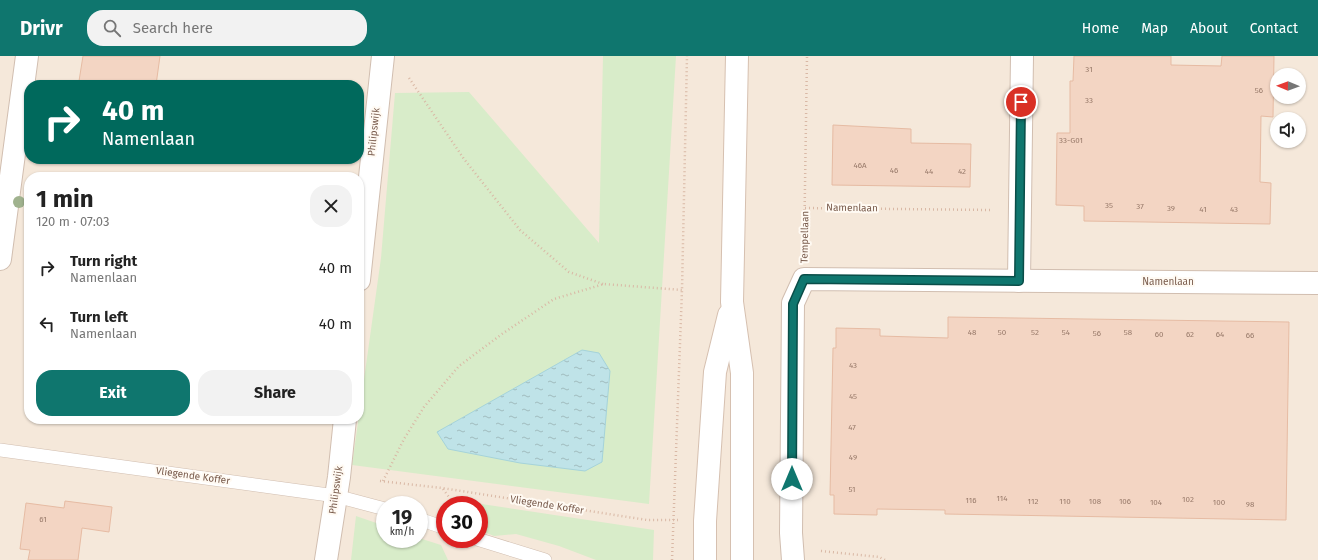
<!DOCTYPE html>
<html lang="en">
<head>
<meta charset="utf-8">
<style>
	:root { --surface:#fff; --page:#f2f2f2; --text:#222; --muted:#767676; --accent:#0f766e }
	body { margin:0; font-family:"Fira Sans",sans-serif; background:var(--page); color:var(--text); height:100vh; display:flex; flex-direction:column; font-size:15px; white-space:nowrap }
	* { box-sizing:border-box; margin:0 }
	p { font-size:13px; color:var(--muted) }
	.icon { flex:none; width:22px; height:22px; fill:none; stroke:currentColor; stroke-width:2; stroke-linecap:round; stroke-linejoin:round }
	.map { position:relative; flex:1; overflow:hidden }
	.side { position:absolute; left:24px; top:116px; width:340px; height:252px; display:flex; flex-direction:column; background:var(--surface); border-radius:16px; box-shadow:0 1px 3px #0004 }
	.side>* { flex:none }
	.guide { position:absolute; left:24px; top:24px; width:340px; height:84px; border-radius:16px; box-shadow:0 1px 3px #0004; background:#00695c; color:#fff; overflow:hidden }
	.needle { width:26px; rotate:271deg }
	.fabs { position:absolute; left:1270px; top:12px; display:grid; gap:8px }
	.fabs a { display:grid; place-items:center; width:36px; height:36px; border-radius:50%; background:var(--surface); box-shadow:0 1px 3px #0004; font-size:20px }
	.speed { position:absolute; left:376px; top:440px; display:flex; gap:8px; font-size:20px; font-weight:700; text-align:center }
	.speed>* { display:grid; place-content:center; width:52px; height:52px; border-radius:50%; background:var(--surface); box-shadow:0 1px 3px #0004; line-height:1 }
	.speed small { font-size:10px; font-weight:400 }
	.speed .limit { border:6px solid #d22; background:#fff; color:#111 }
	.pin { position:absolute; display:grid; place-items:center; width:34px; height:34px; color:#fff; margin:-17px; border:2px solid #fff; border-radius:50%; box-shadow:0 1px 4px #0007 }
	.me { position:absolute; width:44px; margin:-22px; rotate:0deg; stroke-linejoin:round; filter:drop-shadow(0 0 3px #0008) }
	.turn { display:flex; align-items:center; gap:14px; height:84px; padding:0 12px; font-size:18px }
	.turn .icon { width:52px; height:52px; stroke-width:2.5 }
	.turn b { display:block; font-size:28px; line-height:34px }
	.round { display:grid; place-items:center; flex:none; width:42px; height:42px; border-radius:16px; background:var(--page) }
	.summary { display:flex; align-items:center; justify-content:space-between; height:68px; padding:0 12px }
	h1 { font-size:24px; font-weight:700; line-height:30px }
	.action { display:flex; gap:8px; margin-top:auto; padding:8px 12px }
	.action a { flex:1; height:46px; border-radius:16px; background:var(--accent); color:#fff; font-size:16px; font-weight:700; line-height:46px; text-align:center }
	.action a+a { background:var(--page); color:var(--text) }
	ul { padding:0; list-style:none }
	li { display:flex; align-items:center; gap:12px; height:56px; padding:0 12px }
	li div { flex:1 }
	li b { display:block; font-size:15px }
	li em { font-style:normal }
	header { display:flex; align-items:center; gap:24px; box-sizing:border-box; height:56px; padding:0 20px; background:var(--accent); color:#fff }
	header strong { font-size:19px }
	nav { display:flex; gap:22px; margin-inline-start:auto; font-size:14px }
	.search { width:280px; height:36px; background:var(--page); display:flex; align-items:center; gap:10px; box-sizing:border-box; padding:0 14px; border-radius:16px; color:var(--muted); font-size:15px }
	.map>svg:first-child { display:block }
	.residential { fill:#f5e8da; fill-rule:evenodd }
	.green { fill:#d8ecc9 }
	.water { fill:url(#water-ripples); stroke:#a5d3da }
	.building { fill:#f3d5c3; stroke:#e6bba3 }
	.lines { fill:none; stroke-linecap:round; stroke-linejoin:round }
	.service-casing { stroke:#d1beb0; stroke-width:14 }
	.minor-casing { stroke:#d1beb0; stroke-width:24 }
	.secondary-casing { stroke:#d6c0b0; stroke-width:24 }
	.path { stroke:#d9b8a5; stroke-width:2.5; stroke-dasharray:1 3; stroke-linecap:butt }
	.service { stroke:#fff; stroke-width:13 }
	.minor { stroke:#fff; stroke-width:22 }
	.secondary { stroke:#fff; stroke-width:22 }
	.tree { fill:#a0b28e }
	.route-casing { stroke:#0a4d48; stroke-width:10 }
	.route { stroke:#0f766e; stroke-width:7 }
	.labels { text-anchor:middle; dominant-baseline:central; stroke-width:4; stroke-linejoin:round; paint-order:stroke }
	.number-label { font-size:8px; fill:#987a6a }
	.street-label { font-size:10px; fill:#7a5c4d; stroke:#fffaf3 }
</style>
</head>
<body>
<header>
<strong>Drivr</strong>
<div class="search"><svg class="icon" aria-label="search" viewBox="0 0 24 24"><circle cx="10" cy="10" r="6"/><path d="M15 15l6 6"/></svg>Search here</div>
<nav><a>Home</a><a>Map</a><a>About</a><a>Contact</a></nav>
</header>
<div class="map">
<svg width="1318" height="504" viewBox="0 0 1318 504">
	<defs>
		<pattern id="water-ripples" width="26" height="14" patternUnits="userSpaceOnUse"><rect width="26" height="14" fill="#bfe3e8"/><path d="M2 4q2-2 4 0t4 0M15 11q2-2 4 0t4 0" fill="none" stroke="#a0bbbe"/></pattern>
	</defs>
	<rect width="100%" height="100%" fill="#fdf6ec"/>
	<path class="residential" d="M 0,0 L 1318,0 L 1318,504 L 0,504 ZM 1277,19 L 1299,19 L 1299,41 L 1277,41 ZM 29,29 L 359,29 L 359,103 L 29,103 ZM 1277,63 L 1299,63 L 1299,85 L 1277,85 ZM 29,121 L 359,121 L 359,363 L 29,363 ZM 385,449 L 419,449 L 419,483 L 385,483 ZM 445,449 L 479,449 L 479,483 L 445,483 Z"/>
	<g class="green">
		<polygon points="603,0 676,0 649,448 352,409 381,202 395,37 469,36 599,187"/>
		<polygon points="468,446 654,474 653,504 596,504 559,490 516,478 494,480 479,474 479,449 468,449"/>
		<polygon points="356,460 385,470 385,483 419,482 441,489 448,504 351,504"/>
	</g>
	<polygon class="water" points="582,294 599,297 610,315 602,406 585,415 520,407 448,393 437,376"/>
	<g class="building">
		<polygon points="83,0 160,0 156,29 114,29 79,25"/>
		<polygon points="1074,0 1171,0 1171,9 1221,10 1222,0 1274,0 1273,61 1261,60 1260,126 1271,127 1270,168 1084,165 1084,150 1056,149 1057,77 1070,77 1070,25 1073,25"/>
		<polygon points="833,69 911,73 911,87 971,88 970,131 832,129"/>
		<polygon points="948,261 1289,266 1286,464 945,458 945,454 877,453 877,459 834,458 834,439 830,439 833,292 836,292 836,272 880,273 880,280 948,282"/>
		<polygon points="65,445 112,451 109,476 82,472 78,504 28,504 30,494 20,493 26,447 64,452"/>
	</g>
	<g class="lines">
		<g class="service-casing">
			<g id="service">
				<polyline points="0,394 336,440 385,453"/>
				<polyline points="419,463 445,472"/>
				<polyline points="477,483 545,504"/>
			</g>
		</g>
		<g class="minor-casing">
			<g id="minor">
				<polyline points="0,203 27,0"/>
				<polyline points="359,224 383,0"/>
				<polyline points="1019,225 1022,0"/>
				<polyline points="326,504 339,421 345,363"/>
				<polyline points="793,504 791,477 793,247 804,223 1318,227"/>
			</g>
		</g>
		<g class="secondary-casing">
			<g id="secondary">
				<polyline points="737,0 732,246 742,317 742,504"/>
				<polyline points="705,504 705,465 715,316 729,259"/>
			</g>
		</g>
		<g class="path">
			<polyline points="409,22 464,103 520,174 569,216 603,228"/>
			<polyline points="805,152 991,154"/>
			<polyline points="804,194 807,0"/>
			<polyline points="380,425 442,432 647,464 678,464"/>
			<polyline points="383,425 404,383 424,351 459,310 502,278 554,243 604,228 682,234"/>
			<polyline points="443,433 455,449"/>
			<polyline points="821,495 879,501 885,504"/>
			<polyline points="672,504 682,234 687,0"/>
		</g>
		<use href="#service" class="service"/>
		<use href="#minor" class="minor"/>
		<use href="#secondary" class="secondary"/>
	</g>
	<circle class="tree" cx="19" cy="146" r="6"/>
	<g class="lines">
		<g class="route-casing">
			<polyline id="route" points="792,423 793,248 804,223 1019,225 1021,46"/>
		</g>
		<use href="#route" class="route"/>
	</g>
	<g class="labels">
		<g class="number-label">
			<text x="1089" y="13">31</text>
			<text x="1259" y="34">56</text>
			<text x="1089" y="44">33</text>
			<text x="1071" y="84">33-G01</text>
			<text x="860" y="109">46A</text>
			<text x="894" y="114">46</text>
			<text x="929" y="115">44</text>
			<text x="962" y="115">42</text>
			<text x="1109" y="149">35</text>
			<text x="1140" y="150">37</text>
			<text x="1171" y="152">39</text>
			<text x="1203" y="153">41</text>
			<text x="1234" y="153">43</text>
			<text x="972" y="276">48</text>
			<text x="1002" y="276">50</text>
			<text x="1035" y="276">52</text>
			<text x="1066" y="276">54</text>
			<text x="1128" y="276">58</text>
			<text x="1097" y="277">56</text>
			<text x="1159" y="278">60</text>
			<text x="1190" y="278">62</text>
			<text x="1220" y="278">64</text>
			<text x="1250" y="279">66</text>
			<text x="853" y="309">43</text>
			<text x="853" y="340">45</text>
			<text x="852" y="371">47</text>
			<text x="853" y="401">49</text>
			<text x="852" y="433">51</text>
			<text x="1002" y="442">114</text>
			<text x="1188" y="443">102</text>
			<text x="971" y="444">116</text>
			<text x="1033" y="445">112</text>
			<text x="1065" y="445">110</text>
			<text x="1095" y="445">108</text>
			<text x="1125" y="445">106</text>
			<text x="1156" y="446">104</text>
			<text x="1219" y="446">100</text>
			<text x="1250" y="448">98</text>
			<text x="43" y="463">61</text>
		</g>
		<g class="street-label">
			<text transform="translate(374 76) rotate(-84)">Philipswijk</text>
			<text transform="translate(852 152) rotate(1)">Namenlaan</text>
			<text transform="translate(805 181) rotate(-89)">Tempellaan</text>
			<text x="1168" y="226">Namenlaan</text>
			<text transform="translate(193 420) rotate(8)">Vliegende Koffer</text>
			<text transform="translate(336 434) rotate(-82)">Philipswijk</text>
			<text transform="translate(547 449) rotate(9)">Vliegende Koffer</text>
		</g>
	</g>
</svg>
<div class="fabs">
<a><svg class="needle" viewBox="-14 -14 28 28"><path d="M0-13l5 13h-10z" fill="#e53935"/><path d="M0 13l5-13h-10z" fill="#767676"/></svg></a>
<a><svg class="icon" aria-label="sound" viewBox="0 0 24 24"><path d="M4 9h4l5-4v14l-5-4H4zM17 9q2 3 0 6"/></svg></a>
</div>
<div class="speed"><div>19<small>km/h</small></div><div class="limit">30</div></div>
<div class="pin" style="left:1021px;top:46px;background:#d93025"><svg class="icon" aria-label="arrive" viewBox="0 0 24 24"><path d="M6 21V4h12l-3 4 3 4H6"/></svg></div>
<svg class="me" style="left:792px;top:423px" viewBox="-20 -20 40 40"><circle r="19" fill="#fff"/><path d="M0-13L10 11 0 6-10 11z" fill="#0f766e"/></svg>
<div class="guide">
<div class="turn"><svg class="icon" aria-label="right" viewBox="0 0 24 24"><path d="M7 20v-9h11M14 6l5 5-5 5"/></svg><div><b>40 m</b>Namenlaan</div></div>
</div>
<section class="side">
<div class="summary"><div><h1>1 min</h1><p>120 m · 07:03</p></div><a class="round"><svg class="icon" aria-label="close" viewBox="0 0 24 24"><path d="M6 6l12 12M18 6L6 18"/></svg></a></div>
<ul>
<li><svg class="icon" aria-label="right" viewBox="0 0 24 24"><path d="M7 20v-9h11M14 6l5 5-5 5"/></svg><div><b>Turn right</b><p>Namenlaan</p></div><em>40 m</em></li>
<li><svg class="icon" aria-label="left" viewBox="0 0 24 24"><path d="M17 20v-9H6M10 6l-5 5 5 5"/></svg><div><b>Turn left</b><p>Namenlaan</p></div><em>40 m</em></li>
</ul>
<div class="action"><a>Exit</a><a>Share</a></div>
</section>
</div>
</body>
</html>
